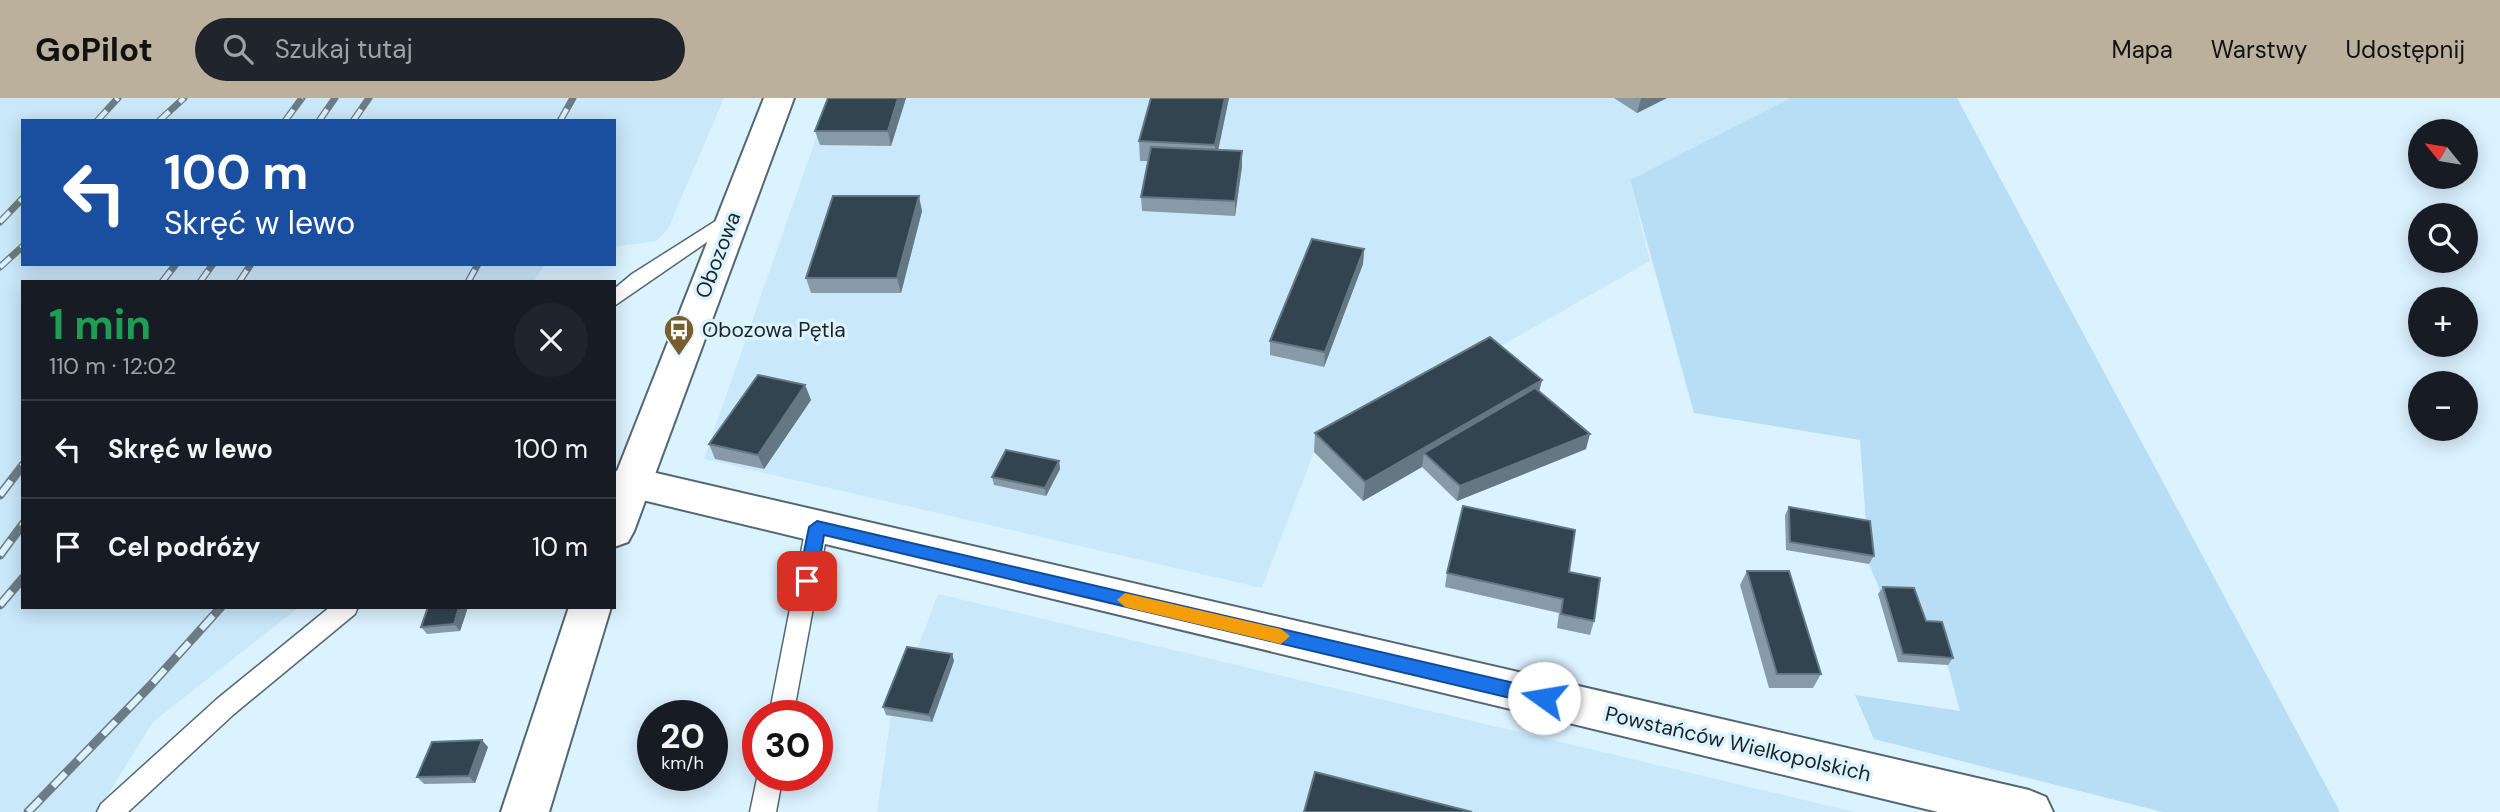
<!DOCTYPE html>
<html lang="pl">
<head>
<meta charset="utf-8">
<style>
	:root { --surface:#171b24; --page:#20242c; --text:#f1f3f6; --muted:#9ea1a6; --line:#363941; --accent:#bab09c }
	body { margin:0; font-family:"DM Sans",sans-serif; background:var(--page); color:var(--text); height:100vh; display:flex; flex-direction:column; font-size:26px; white-space:nowrap }
	* { box-sizing:border-box; margin:0 }
	p { font-size:23px; color:var(--muted) }
	.icon { flex:none; width:38px; height:38px; fill:none; stroke:currentColor; stroke-width:2; stroke-linecap:round; stroke-linejoin:round }
	.map { position:relative; flex:1; overflow:hidden }
	.side { position:absolute; left:21px; top:182px; width:595px; height:329px; display:flex; flex-direction:column; background:var(--surface); border-radius:0px; box-shadow:0 4px 18px #0003 }
	.side>* { flex:none }
	.banner { position:absolute; left:21px; top:21px; width:595px; height:147px; border-radius:0px; box-shadow:0 4px 18px #0003; background:#1a4fa0; color:#fff; overflow:hidden }
	.needle { width:46px; rotate:300deg }
	.fabs { position:absolute; left:2408px; top:21px; display:grid; gap:14px }
	.fabs a { display:grid; place-items:center; width:70px; height:70px; border-radius:50%; background:var(--surface); box-shadow:0 4px 18px #0003; font-size:35px }
	.speed { position:absolute; left:637px; top:602px; display:flex; gap:14px; font-size:35px; font-weight:700; text-align:center }
	.speed>* { display:grid; place-content:center; width:91px; height:91px; border-radius:50%; background:var(--surface); box-shadow:0 4px 18px #0003; line-height:1 }
	.speed small { font-size:18px; font-weight:400 }
	.speed .limit { border:10px solid #d22; background:#fff; color:#111 }
	.pin { position:absolute; display:grid; place-items:center; width:60px; height:60px; color:#fff; margin:-30px; border-radius:14px; box-shadow:0 4px 10px #0006 }
	.me { position:absolute; width:77px; margin:-38px; rotate:283deg; stroke-linejoin:round; filter:drop-shadow(0 0 5px #0008) }
	.turn { display:flex; align-items:center; gap:24px; height:147px; padding:0 28px; font-size:32px }
	.turn .icon { width:91px; height:91px; stroke-width:2.5 }
	.turn b { display:block; font-size:49px; line-height:60px }
	.round { display:grid; place-items:center; flex:none; width:74px; height:74px; border-radius:37px; background:var(--page) }
	.head { display:flex; align-items:center; justify-content:space-between; height:119px; padding:0 28px }
	h1 { font-size:42px; font-weight:700; line-height:52px; color:#1e9e55 }
	ul { padding:0; list-style:none }
	li { display:flex; align-items:center; gap:21px; height:98px; padding:0 28px; border-top:2px solid var(--line) }
	li div { flex:1 }
	li b { display:block; font-size:26px }
	li em { font-style:normal }
	header { display:flex; align-items:center; gap:42px; box-sizing:border-box; height:98px; padding:0 35px; background:var(--accent); color:#111 }
	header strong { font-size:33px }
	nav { display:flex; gap:38px; margin-inline-start:auto; font-size:24px }
	.search { width:490px; height:63px; background:var(--page); display:flex; align-items:center; gap:18px; box-sizing:border-box; padding:0 24px; border-radius:38px; color:var(--muted); font-size:26px }
	.map>svg:first-child { display:block }
	.built { fill:#c9e8f9 }
	.green { fill:#b7def4 }
	.lines { fill:none; stroke-linecap:round; stroke-linejoin:round }
	.service-casing { stroke:#536772; stroke-width:3 }
	.minor-casing { stroke:#536772; stroke-width:4 }
	.tertiary-casing { stroke:#536772; stroke-width:4 }
	.service { fill:#fff; fill-rule:evenodd }
	.minor { fill:#fff; fill-rule:evenodd }
	.tertiary { fill:#fff; fill-rule:evenodd }
	.rail-far1-casing { stroke:#6d7c84; stroke-width:7 }
	.rail-casing { stroke:#6d7c84; stroke-width:9 }
	.rail-far1 { stroke:#dbf2ff; stroke-width:4.5; stroke-dasharray:14; stroke-linecap:butt }
	.rail { stroke:#dbf2ff; stroke-width:6; stroke-dasharray:18; stroke-linecap:butt }
	.wall { fill:#869ba7 }
	.shaded-wall { fill:#647884 }
	.building { fill:#31444f; stroke:#647884; stroke-width:2 }
	.route { fill:#1a73e8; stroke:#114b97; stroke-width:2 }
	.slow { fill:#f59e0b }
	.labels { text-anchor:middle; dominant-baseline:central; stroke-width:7; stroke-linejoin:round; paint-order:stroke }
	.street-label { font-size:21px; fill:#1a2327; stroke:#dbf2ff }
	.poi-label { font-size:21px; fill:#1a2327; stroke:#dbf2ff; text-anchor:start }
</style>
</head>
<body>
<header>
<strong>GoPilot</strong>
<div class="search"><svg class="icon" aria-label="search" viewBox="0 0 24 24"><circle cx="10" cy="10" r="6"/><path d="M15 15l6 6"/></svg>Szukaj tutaj</div>
<nav><a>Mapa</a><a>Warstwy</a><a>Udostępnij</a></nav>
</header>
<div class="map">
<svg width="2500" height="714" viewBox="0 0 2500 714">
	<rect width="100%" height="100%" fill="#dbf2ff"/>
	<g class="built">
		<polygon points="0,0 724,0 668,131 656,143 614,149 614,23 23,23 23,166 545,166 533,184 23,184 23,509 299,509 153,624 97,714 0,714"/>
		<polygon points="830,0 1790,0 1630,82 1650,163 1314,354 1262,490 704,361"/>
		<polygon points="938,496 1855,714 877,714 891,618 886,617 909,556 915,557"/>
	</g>
	<polygon class="green" points="1790,0 1957,0 2340,714 2163,714 1874,641 1855,597 1960,613 1940,539 1931,538 1920,502 1883,500 1869,466 1860,342 1694,315 1630,82"/>
	<g class="lines">
		<g class="service-casing">
			<g id="service">
				<polygon points="733,112 739,114 742,118 739,122 614,208 614,191 632,176"/>
				<polygon points="817,420 825,423 828,429 793,618 769,618 806,429 809,423"/>
				<polygon points="330,509 358,509 355,516 234,616 128,714 97,714 101,706 217,601"/>
				<polygon points="758,676 783,677 776,714 750,714"/>
			</g>
		</g>
		<g class="minor-casing">
			<polygon id="minor" points="630,369 2029,692 2046,699 2053,714 1938,714 630,399 614,391 616,373"/>
		</g>
		<g class="tertiary-casing">
			<g id="tertiary">
				<polygon points="764,0 794,0 634,433 628,444 614,449 614,381"/>
				<polygon points="569,509 611,509 549,714 501,714"/>
			</g>
		</g>
		<use href="#service" class="service"/>
		<use href="#minor" class="minor"/>
		<use href="#tertiary" class="tertiary"/>
		<g class="rail-far1-casing">
			<g id="rail-far1">
				<polyline points="97,23 118,0"/>
				<polyline points="159,23 184,0"/>
				<polyline points="285,23 302,0"/>
				<polyline points="319,23 335,0"/>
				<polyline points="353,23 369,0"/>
				<polyline points="560,23 573,0"/>
				<polyline points="0,124 23,100"/>
				<polyline points="0,169 23,148"/>
				<polyline points="162,184 176,166"/>
				<polyline points="200,184 213,166"/>
				<polyline points="239,184 251,166"/>
				<polyline points="468,184 478,166"/>
			</g>
		</g>
		<g class="rail-casing">
			<g id="rail">
				<polyline points="0,397 23,367"/>
				<polyline points="0,457 23,426"/>
				<polyline points="0,507 23,480"/>
				<polyline points="28,714 150,588 221,509"/>
			</g>
		</g>
		<use href="#rail-far1" class="rail-far1"/>
		<use href="#rail" class="rail"/>
	</g>
	<g class="wall">
		<polygon points="828,0 906,0 891,48 820,47 815,33"/>
		<polygon points="1229,0 1218,52 1242,68 1235,118 1142,113 1141,99 1148,63 1140,63 1139,43"/>
		<polygon points="1614,0 1667,0 1637,15"/>
		<polygon points="922,113 901,195 811,195 806,180"/>
		<polygon points="1364,151 1363,166 1324,269 1270,257 1270,243"/>
		<polygon points="1542,282 1539,293 1586,351 1457,403 1422,369 1363,403 1314,354 1315,335"/>
		<polygon points="805,287 811,302 764,371 715,361 709,346"/>
		<polygon points="1059,363 1060,371 1046,398 994,387 992,379"/>
		<polygon points="1789,409 1874,458 1869,466 1786,452 1785,417"/>
		<polygon points="1747,473 1821,576 1813,590 1769,590 1740,487"/>
		<polygon points="1569,474 1594,523 1590,537 1557,530 1559,515 1445,489 1447,475"/>
		<polygon points="1883,489 1926,523 1953,560 1948,567 1898,564 1878,496"/>
		<polygon points="468,509 460,533 427,536 421,529"/>
		<polygon points="952,556 954,563 932,624 886,617 883,609"/>
		<polygon points="488,649 475,685 424,686 417,679"/>
	</g>
	<g class="shaded-wall">
		<polygon points="898,0 906,0 891,48 888,33"/>
		<polygon points="1225,0 1229,0 1215,67 1215,47"/>
		<polygon points="1641,0 1667,0 1637,15"/>
		<polygon points="1242,53 1242,68 1235,118 1235,103"/>
		<polygon points="919,98 922,113 901,195 897,180"/>
		<polygon points="1364,151 1363,166 1324,269 1325,254"/>
		<polygon points="1542,282 1537,302 1424,355 1422,369 1363,403 1365,384"/>
		<polygon points="805,287 811,302 764,371 758,357"/>
		<polygon points="1590,336 1586,351 1457,403 1460,388"/>
		<polygon points="1059,363 1060,371 1046,398 1045,390"/>
		<polygon points="459,509 468,509 460,533 454,526"/>
		<polygon points="952,556 954,563 932,624 929,617"/>
		<polygon points="482,642 488,649 475,685 469,678"/>
	</g>
	<g class="building">
		<polygon points="828,0 898,0 888,33 815,33"/>
		<polygon points="1151,0 1225,0 1215,47 1139,43"/>
		<polygon points="1151,49 1242,53 1235,103 1141,99"/>
		<polygon points="833,98 919,98 897,180 806,180"/>
		<polygon points="1312,141 1364,151 1325,254 1270,243"/>
		<polygon points="1490,239 1542,282 1365,384 1315,335"/>
		<polygon points="758,277 805,287 758,357 709,346"/>
		<polygon points="1535,290 1590,336 1460,388 1424,355"/>
		<polygon points="1006,352 1059,363 1045,390 992,379"/>
		<polygon points="1463,408 1575,432 1569,474 1600,480 1594,523 1561,516 1563,501 1447,475"/>
		<polygon points="1789,409 1870,423 1874,458 1790,444"/>
		<polygon points="1747,473 1789,473 1821,576 1777,576"/>
		<polygon points="1883,489 1914,490 1926,523 1942,524 1953,560 1903,556"/>
		<polygon points="428,509 459,509 454,526 421,529"/>
		<polygon points="907,549 952,556 929,617 883,609"/>
		<polygon points="482,642 469,678 417,679 432,644"/>
		<polygon points="1315,674 1472,714 1304,714"/>
	</g>
	<polygon class="route" points="817,423 1544,592 1551,594 1553,600 1551,606 1544,608 824,437 816,483 807,490 798,483 809,429"/>
	<polygon class="slow" points="1125,495 1281,531 1290,538 1281,546 1125,509 1117,502"/>
	<defs>
		<g id="bus-pin" transform="scale(1.575)"><path d="M0 17L-7.5 6A9.5 9.5 0 1 1 7.5 6Z" fill="#775e2f" stroke="#dbf2ff"/><path d="M-5-6H5V4H4V6H2V4H-2V6H-4V4H-5ZM-3.5-4V0h7V-4ZM-3.5 1.2v1.5H-2V1.2ZM2 1.2v1.5H3.5V1.2Z" fill="#fff"/></g>
	</defs>
	<g fill-rule="evenodd">
		<use href="#bus-pin" x="679" y="232"/>
	</g>
	<g class="labels">
		<g class="street-label">
			<text transform="translate(718 157) rotate(-69)">Obozowa</text>
			<text transform="translate(1738 646) rotate(13)">Powstańców Wielkopolskich</text>
		</g>
		<g class="poi-label">
			<text x="702" y="232">Obozowa Pętla</text>
		</g>
	</g>
</svg>
<div class="fabs">
<a><svg class="needle" viewBox="-14 -14 28 28"><path d="M0-13l5 13h-10z" fill="#e53935"/><path d="M0 13l5-13h-10z" fill="#9ea1a6"/></svg></a>
<a><svg class="icon" aria-label="search" viewBox="0 0 24 24"><circle cx="10" cy="10" r="6"/><path d="M15 15l6 6"/></svg></a>
<a>+</a>
<a>−</a>
</div>
<div class="speed"><div>20<small>km/h</small></div><div class="limit">30</div></div>
<div class="pin" style="left:807px;top:483px;background:#d93025"><svg class="icon" aria-label="arrive" viewBox="0 0 24 24"><path d="M6 21V4h12l-3 4 3 4H6"/></svg></div>
<svg class="me" style="left:1544px;top:600px" viewBox="-20 -20 40 40"><circle r="19" fill="#fff"/><path d="M0-13L10 11 0 6-10 11z" fill="#1a73e8"/></svg>
<div class="banner">
<div class="turn"><svg class="icon" aria-label="left" viewBox="0 0 24 24"><path d="M17 20v-9H6M10 6l-5 5 5 5"/></svg><div><b>100 m</b>Skręć w lewo</div></div>
</div>
<section class="side">
<div class="head"><div><h1>1 min</h1><p>110 m · 12:02</p></div><a class="round"><svg class="icon" aria-label="close" viewBox="0 0 24 24"><path d="M6 6l12 12M18 6L6 18"/></svg></a></div>
<ul>
<li><svg class="icon" aria-label="left" viewBox="0 0 24 24"><path d="M17 20v-9H6M10 6l-5 5 5 5"/></svg><div><b>Skręć w lewo</b></div><em>100 m</em></li>
<li><svg class="icon" aria-label="arrive" viewBox="0 0 24 24"><path d="M6 21V4h12l-3 4 3 4H6"/></svg><div><b>Cel podróży</b></div><em>10 m</em></li>
</ul>
</section>
</div>
</body>
</html>
